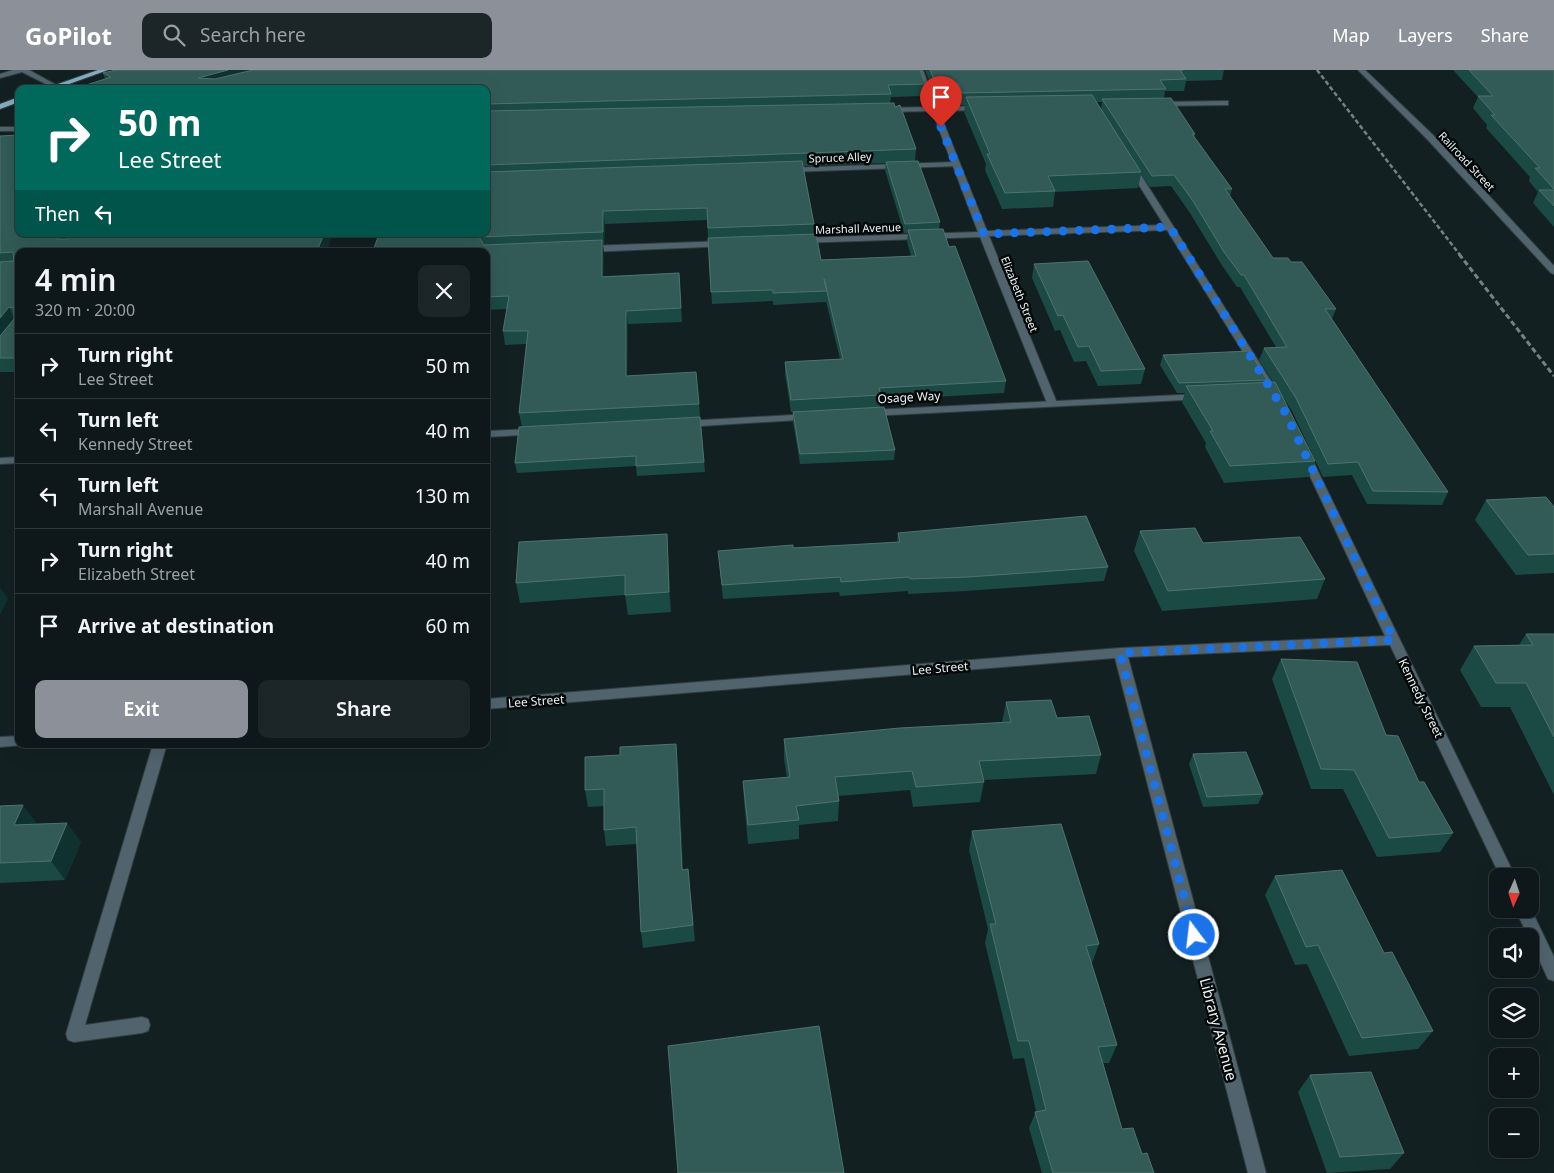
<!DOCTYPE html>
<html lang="en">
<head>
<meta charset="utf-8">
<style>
	:root { --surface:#0e181a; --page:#1c2527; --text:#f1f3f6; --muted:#9ba0a2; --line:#2e3739; --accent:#8c9099 }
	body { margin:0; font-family:"Noto Sans",sans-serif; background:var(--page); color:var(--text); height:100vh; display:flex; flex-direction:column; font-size:19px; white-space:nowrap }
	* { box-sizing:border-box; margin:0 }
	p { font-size:16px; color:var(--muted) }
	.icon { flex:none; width:28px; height:28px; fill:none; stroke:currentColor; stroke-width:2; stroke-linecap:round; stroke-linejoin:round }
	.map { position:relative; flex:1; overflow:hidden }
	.details { position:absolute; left:15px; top:178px; width:475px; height:500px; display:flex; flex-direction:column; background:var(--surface); border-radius:10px; box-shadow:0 5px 20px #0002,0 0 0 1px var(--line) }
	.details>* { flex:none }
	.guide { position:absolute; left:15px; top:15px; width:475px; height:152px; border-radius:10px; box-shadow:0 5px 20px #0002,0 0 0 1px var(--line); background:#00695c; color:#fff; overflow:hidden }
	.needle { width:32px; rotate:183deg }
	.buttons { position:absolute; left:1489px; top:798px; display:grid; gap:10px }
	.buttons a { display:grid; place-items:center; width:50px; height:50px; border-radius:10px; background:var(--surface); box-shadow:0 5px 20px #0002,0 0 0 1px var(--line); font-size:25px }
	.pin { position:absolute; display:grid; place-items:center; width:42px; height:42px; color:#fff; margin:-51px -21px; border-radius:50% 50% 50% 0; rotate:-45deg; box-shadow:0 0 5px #0007 }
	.pin .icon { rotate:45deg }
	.me { position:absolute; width:55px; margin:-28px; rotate:345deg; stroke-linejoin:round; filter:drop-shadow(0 0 4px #0008) }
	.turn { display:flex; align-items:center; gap:18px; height:105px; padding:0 20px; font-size:22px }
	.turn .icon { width:65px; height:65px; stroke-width:2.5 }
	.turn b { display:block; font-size:35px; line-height:42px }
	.then { display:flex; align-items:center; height:48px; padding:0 20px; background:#0003; gap:10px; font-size:19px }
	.round { display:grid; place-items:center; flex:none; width:52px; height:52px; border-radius:10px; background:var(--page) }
	.head { display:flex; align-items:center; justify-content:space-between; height:85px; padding:0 20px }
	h1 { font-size:30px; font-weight:600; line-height:38px }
	.cta { display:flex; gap:10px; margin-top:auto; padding:10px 20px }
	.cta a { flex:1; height:58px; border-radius:10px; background:var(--accent); color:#fff; font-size:20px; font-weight:600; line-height:58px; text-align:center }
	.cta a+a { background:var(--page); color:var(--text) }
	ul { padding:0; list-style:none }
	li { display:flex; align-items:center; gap:15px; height:65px; padding:0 20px; border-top:1px solid var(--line) }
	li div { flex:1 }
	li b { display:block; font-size:19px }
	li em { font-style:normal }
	header { display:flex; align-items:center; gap:30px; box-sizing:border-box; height:70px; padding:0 25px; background:var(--accent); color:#fff }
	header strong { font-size:24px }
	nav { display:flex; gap:28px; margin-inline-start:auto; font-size:18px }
	.search { width:350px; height:45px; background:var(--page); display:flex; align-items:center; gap:12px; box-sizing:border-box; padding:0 18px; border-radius:10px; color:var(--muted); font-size:19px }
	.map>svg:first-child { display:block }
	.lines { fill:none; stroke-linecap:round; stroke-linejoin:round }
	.service-casing { stroke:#313d3f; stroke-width:2 }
	.minor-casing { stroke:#313d3f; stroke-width:2 }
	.primary-casing { stroke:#313d3f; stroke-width:2 }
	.service { fill:#51646e; fill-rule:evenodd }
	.minor { fill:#51646e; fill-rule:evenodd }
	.primary { fill:#83adc2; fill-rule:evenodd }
	.rail-far1 { stroke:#768183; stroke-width:2.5; stroke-dasharray:4.5 2.5; stroke-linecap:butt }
	.rail { stroke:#768183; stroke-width:3; stroke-dasharray:5.5 3; stroke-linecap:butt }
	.wall { fill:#1b4944; fill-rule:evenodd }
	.shaded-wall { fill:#0f312f }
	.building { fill:#325b57; stroke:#4e736f }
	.route { stroke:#1a73e8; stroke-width:9; stroke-dasharray:0 16.2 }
	.labels { text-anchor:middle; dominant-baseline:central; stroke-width:5; stroke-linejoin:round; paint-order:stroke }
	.far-street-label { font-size:11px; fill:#e9f2f3; stroke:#040809 }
	.street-label { font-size:12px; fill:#e9f2f3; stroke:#040809 }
	.near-street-label { font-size:15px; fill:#e9f2f3; stroke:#040809 }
</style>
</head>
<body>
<header>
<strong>GoPilot</strong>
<div class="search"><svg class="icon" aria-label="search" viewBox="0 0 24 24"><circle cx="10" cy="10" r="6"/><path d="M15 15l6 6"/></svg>Search here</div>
<nav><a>Map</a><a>Layers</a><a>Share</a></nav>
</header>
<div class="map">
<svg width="1554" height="1103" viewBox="0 0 1554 1103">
	<rect width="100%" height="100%" fill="#132022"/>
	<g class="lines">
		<g class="service-casing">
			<g id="service">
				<polygon points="13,0 29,0 58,16 52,17 22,2 0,8 0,4"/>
				<polygon points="1358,0 1365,0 1433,65 1554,196 1554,204 1551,203 1427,69"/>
				<polygon points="955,92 958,92 958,96 788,102 784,100 788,98"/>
				<polygon points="1199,324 1204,327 1203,329 870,346 865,343 870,340"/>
				<polygon points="810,344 815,347 814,349 685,357 680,354 685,351"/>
				<polygon points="535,359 540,362 539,364 486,367 486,361"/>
				<polygon points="19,387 19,393 0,394 0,388"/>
				<polygon points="153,674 167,674 85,955 142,947 148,949 150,955 148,961 142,963 74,972 68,970 66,964"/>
			</g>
		</g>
		<g class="minor-casing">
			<g id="minor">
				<polygon points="917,0 923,0 937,37 980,36 984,38 980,40 939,41 987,161 1164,155 1127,96 1134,94 1281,327 1280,329 1272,329 1271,327 1167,160 989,166 1057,333 1052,336 1047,333 980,167 798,173 797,171 801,168 978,162 932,41 885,42 881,40 885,38 930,37"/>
				<polygon points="1225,31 1228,31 1228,35 1160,36 1156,34 1160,32"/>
				<rect x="0" y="57" width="19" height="4"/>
				<polygon points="726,171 730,174 729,176 588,182 584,179 588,176"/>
				<polygon points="1305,382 1310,385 1515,806 1500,806 1390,575 1128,587 1266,1103 1248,1103 1115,588 486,639 486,629 1120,578 1385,566 1300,385"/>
				<polygon points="19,666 19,674 24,675 0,677 0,667"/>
				<polygon points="1530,837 1554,887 1554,911 1548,909 1530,870 1530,866 1528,866 1515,839"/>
			</g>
		</g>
		<g class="primary-casing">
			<g id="primary">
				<polygon points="98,0 108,0 55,19 44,19"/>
				<polygon points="19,27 19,32 0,39 0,34"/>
			</g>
		</g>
		<use href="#service" class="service"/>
		<use href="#minor" class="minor"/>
		<use href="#primary" class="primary"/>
		<polyline class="rail-far1" points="1317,0 1460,185"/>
		<polyline class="rail" points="1459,184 1554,306"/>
	</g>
	<g class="wall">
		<path d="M 925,0 L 1224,0 L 1222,10 L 1186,11 L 1184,21 L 1165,21 L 1164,28 L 1195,64 L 1195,67 L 1232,119 L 1230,126 L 1273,188 L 1291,192 L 1336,239 L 1332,249 L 1448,422 L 1442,435 L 1367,434 L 1352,405 L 1323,407 L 1292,341 L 1281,324 L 1315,391 L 1309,407 L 1224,413 L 1205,377 L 1206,373 L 1182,332 L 1185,323 L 1177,323 L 1160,295 L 1163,285 L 1267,310 L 1266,313 L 1273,312 L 1259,290 L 1264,278 L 1276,277 L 1240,217 L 1237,217 L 1221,194 L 1190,143 L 1171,116 L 1150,117 L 1141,104 L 1138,118 L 1055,122 L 1053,137 L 1002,139 L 985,100 L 986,94 L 964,42 L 965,35 L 961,35 L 957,25 L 935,26 ZM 1096,32 L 1102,32 L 1101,39 Z"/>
		<polygon points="1453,0 1554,0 1554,157 1533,133 1538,122 1529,111 1530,107 1486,58 1487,55 1473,38 1478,27"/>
		<path d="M 103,3 L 925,14 L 924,26 L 891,27 L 890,33 L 895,37 L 916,79 L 915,91 L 940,152 L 939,159 L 949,177 L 1006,311 L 1004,323 L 881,330 L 880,337 L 895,380 L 894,390 L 800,394 L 793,352 L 793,342 L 791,342 L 785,304 L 785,292 L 840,289 L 826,231 L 826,232 L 773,235 L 773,231 L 712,234 L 707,150 L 605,154 L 604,174 L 603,175 L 604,183 L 603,206 L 679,203 L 682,252 L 628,254 L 627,306 L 699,334 L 705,402 L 637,406 L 636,396 L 517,403 L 515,393 L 522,357 L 519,343 L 526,274 L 505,275 L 503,261 L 507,239 L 486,240 L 486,181 L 379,164 L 486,164 L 486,19 L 105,9 ZM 886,93 L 885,100 L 904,163 L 908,163 L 907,172 L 911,186 L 821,190 L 814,164 L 814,154 L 803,96 Z"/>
		<polygon points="0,66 19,164 333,164 326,181 19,181 19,302 0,302"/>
		<polygon points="1034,194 1145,299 1141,314 1098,316 1086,291 1074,292 1060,260 1055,261 1032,208"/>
		<polygon points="1486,430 1554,437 1554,503 1516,505 1475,450"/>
		<polygon points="1140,461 1203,473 1325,509 1317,529 1162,541 1134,481"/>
		<polygon points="898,463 1108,497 1104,511 966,521 908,524 908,521 840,526 839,522 723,529 718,481 793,478 897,472"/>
		<polygon points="668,484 671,542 628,545 625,525 520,533 516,513"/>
		<polygon points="1526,564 1554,564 1554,725 1510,637 1481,637 1460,600 1474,576 1519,575"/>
		<polygon points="1281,589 1386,665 1453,763 1440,782 1377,787 1343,719 1311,719 1272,609"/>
		<polygon points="1006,632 1057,648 1101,685 1096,704 984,710 984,712 980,732 913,737 910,720 838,726 839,731 838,751 799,755 799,769 748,774 744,731 743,711 787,708 784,689 784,669 1002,652"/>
		<polygon points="1193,684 1263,724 1258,734 1203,737 1189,694"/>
		<polygon points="678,691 683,800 688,799 695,871 643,878 641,862 637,774 606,776 604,760 604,736 588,737 585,720"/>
		<polygon points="0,736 37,754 81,772 65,810 0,813"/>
		<polygon points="972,761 1099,874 1092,893 1091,893 1117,975 1109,993 1103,993 1122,1059 1142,1084 1154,1103 1042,1103 1029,1058 1036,1041 1024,988 1013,989 985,873 988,859 969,780"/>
		<polygon points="1275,806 1384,883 1433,961 1418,979 1349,986 1307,894 1295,895 1265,825"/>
		<polygon points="1310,1005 1404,1083 1390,1099 1327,1103 1298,1022"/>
	</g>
	<g class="shaded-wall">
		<polygon points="228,0 276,0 204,19 198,8"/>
		<polygon points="603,141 605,154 604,174 603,162"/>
		<polygon points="60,164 74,164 63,181 57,169"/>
		<polygon points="324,164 333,164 326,181 317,181"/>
		<polygon points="602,170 604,183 603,220 602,207"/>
		<polygon points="9,237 15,250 0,270 0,248"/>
		<polygon points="626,241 628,254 627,320 626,306"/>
		<polygon points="667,464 668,484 671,542 669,522"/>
		<polygon points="0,517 8,529 0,545"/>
		<polygon points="676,674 678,691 684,816 682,800"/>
		<polygon points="23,735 38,755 14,755"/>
		<polygon points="67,753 81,772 65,810 51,791"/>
	</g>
	<g class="building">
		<polygon points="116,0 228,0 198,8 215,9 253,0 920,0 925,14 888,15 891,24 486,34 486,19 74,19 111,7 103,3"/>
		<polygon points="930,0 1183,0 1180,0 1186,9 1160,10 1166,19 962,23 958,13 936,14"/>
		<polygon points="1469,0 1554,0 1554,119 1535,98 1540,98 1491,45 1495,45 1478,26 1493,26"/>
		<polygon points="1092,25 1141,102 1048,106 1055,121 1005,123 987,84 990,84 966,27"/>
		<polygon points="1171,28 1195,64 1192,64 1232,119 1225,119 1273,188 1288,188 1291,192 1302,192 1336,239 1325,239 1448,422 1373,421 1358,392 1328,394 1296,328 1264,278 1287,277 1244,205 1241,205 1224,182 1193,131 1174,105 1152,106 1102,29"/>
		<polygon points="894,33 895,37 900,35 916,79 486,95 486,41"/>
		<polygon points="19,65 19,164 60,164 57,169 68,169 71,164 324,164 317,181 19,181 19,288 0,288 0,266 14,249 14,238 9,237 0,248 0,192 14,191 13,182 0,183 0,66"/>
		<polygon points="802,91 814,154 708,158 707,138 603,141 603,162 479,167 484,175 602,170 602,207 679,203 681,238 626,241 626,306 696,302 699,334 519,343 528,261 503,261 509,226 486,227 486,181 373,181 379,164 486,164 486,102"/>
		<polygon points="918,91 940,152 905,154 886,92"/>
		<polygon points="1539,120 1554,120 1554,136"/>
		<polygon points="943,159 949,177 955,176 1006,311 879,318 881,325 791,330 785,292 843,289 824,209 827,221 773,223 773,220 711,222 708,168 816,164 821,190 916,186 908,160"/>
		<polygon points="1088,191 1145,299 1101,301 1089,276 1078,277 1063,245 1058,246 1034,194"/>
		<polygon points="1249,281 1267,310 1179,313 1163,285"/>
		<polygon points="1275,312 1315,391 1230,396 1210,361 1213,361 1186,316"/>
		<polygon points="884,337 895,380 800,384 793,342"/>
		<polygon points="700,347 704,392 636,396 636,386 515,393 519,357"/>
		<polygon points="1546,427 1554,437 1554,484 1528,485 1486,430"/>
		<polygon points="1086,446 1108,497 968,507 910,509 909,507 841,512 840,507 722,515 718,481 793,475 793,478 900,472 898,463"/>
		<polygon points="1195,458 1203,473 1300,467 1325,509 1168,521 1140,461"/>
		<polygon points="667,464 669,522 625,525 625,505 516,513 519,472"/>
		<polygon points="1526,564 1554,564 1554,667 1526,613 1496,613 1474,576 1533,575"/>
		<polygon points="1281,589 1357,592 1386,665 1398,666 1419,712 1424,712 1453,763 1389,768 1354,700 1321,699"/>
		<polygon points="1051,630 1057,648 1089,646 1101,685 979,691 984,712 916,717 912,701 835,707 839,731 796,736 799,750 748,755 743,711 790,707 784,669 900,658 1011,652 1006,632"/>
		<polygon points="676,674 682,800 688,799 693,855 641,862 636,757 604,760 604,719 585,720 585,687 620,685 620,677"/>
		<polygon points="1246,682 1263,724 1207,727 1193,684"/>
		<polygon points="23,735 14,755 67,753 51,791 0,793 0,736"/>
		<polygon points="1061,754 1099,874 1086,876 1117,975 1098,977 1122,1059 1133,1058 1142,1084 1147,1083 1154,1103 1053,1103 1035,1042 1046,1040 1029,971 1018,971 990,854 996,854 972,761"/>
		<polygon points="1342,800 1384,883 1392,882 1433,961 1362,968 1318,875 1306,877 1275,806"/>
		<polygon points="819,956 844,1103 678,1103 668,976"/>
		<polygon points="1371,1002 1404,1083 1340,1087 1310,1005"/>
	</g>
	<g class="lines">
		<polyline class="route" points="941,57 984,164 1170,157 1285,342 1394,570 1120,583 1194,865"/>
	</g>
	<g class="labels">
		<g class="far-street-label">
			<text transform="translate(840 87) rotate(-2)">Spruce Alley</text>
			<text transform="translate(1467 91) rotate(47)">Railroad Street</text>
			<text transform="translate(858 158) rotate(-2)">Marshall Avenue</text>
			<text transform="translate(1020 224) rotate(68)">Elizabeth Street</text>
		</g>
		<g class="street-label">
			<text transform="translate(909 327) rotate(-3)">Osage Way</text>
			<text transform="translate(940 598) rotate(-5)">Lee Street</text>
			<text transform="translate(1421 628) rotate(64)">Kennedy Street</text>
			<text transform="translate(536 631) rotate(-4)">Lee Street</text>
		</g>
		<g class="near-street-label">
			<text transform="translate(1219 959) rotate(75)">Library Avenue</text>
		</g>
	</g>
</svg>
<div class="buttons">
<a><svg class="needle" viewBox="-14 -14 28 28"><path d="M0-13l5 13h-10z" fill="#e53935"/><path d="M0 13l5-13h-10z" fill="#9ba0a2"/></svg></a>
<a><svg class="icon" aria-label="sound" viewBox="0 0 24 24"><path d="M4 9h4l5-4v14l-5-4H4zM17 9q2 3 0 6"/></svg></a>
<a><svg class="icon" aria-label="layers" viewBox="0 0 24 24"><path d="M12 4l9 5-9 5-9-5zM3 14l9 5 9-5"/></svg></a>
<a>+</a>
<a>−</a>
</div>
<div class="pin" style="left:941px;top:57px;background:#d93025"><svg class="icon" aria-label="arrive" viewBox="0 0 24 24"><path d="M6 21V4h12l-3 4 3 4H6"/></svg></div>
<svg class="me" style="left:1194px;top:865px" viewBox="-20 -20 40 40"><circle r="17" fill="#1a73e8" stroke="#fff" stroke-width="3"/><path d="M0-11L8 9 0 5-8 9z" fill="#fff"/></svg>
<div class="guide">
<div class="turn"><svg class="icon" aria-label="right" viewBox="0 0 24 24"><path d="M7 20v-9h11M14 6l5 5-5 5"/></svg><div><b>50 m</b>Lee Street</div></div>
<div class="then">Then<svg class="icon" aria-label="left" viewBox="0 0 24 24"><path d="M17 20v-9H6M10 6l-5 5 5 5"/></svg></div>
</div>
<section class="details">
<div class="head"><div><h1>4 min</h1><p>320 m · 20:00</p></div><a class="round"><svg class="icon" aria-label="close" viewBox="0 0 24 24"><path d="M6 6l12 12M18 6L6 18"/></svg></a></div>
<ul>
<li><svg class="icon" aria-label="right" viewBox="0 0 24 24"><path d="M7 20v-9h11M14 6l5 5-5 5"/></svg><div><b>Turn right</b><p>Lee Street</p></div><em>50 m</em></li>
<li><svg class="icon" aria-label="left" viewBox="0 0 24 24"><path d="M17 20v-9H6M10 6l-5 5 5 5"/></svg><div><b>Turn left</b><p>Kennedy Street</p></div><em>40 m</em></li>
<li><svg class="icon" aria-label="left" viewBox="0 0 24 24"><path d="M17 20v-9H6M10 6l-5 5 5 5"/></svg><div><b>Turn left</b><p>Marshall Avenue</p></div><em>130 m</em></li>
<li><svg class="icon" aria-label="right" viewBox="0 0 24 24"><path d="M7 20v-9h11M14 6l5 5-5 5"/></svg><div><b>Turn right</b><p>Elizabeth Street</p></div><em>40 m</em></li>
<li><svg class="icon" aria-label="arrive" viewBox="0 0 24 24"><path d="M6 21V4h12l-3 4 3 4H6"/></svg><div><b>Arrive at destination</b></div><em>60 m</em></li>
</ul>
<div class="cta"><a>Exit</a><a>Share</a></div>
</section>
</div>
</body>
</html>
